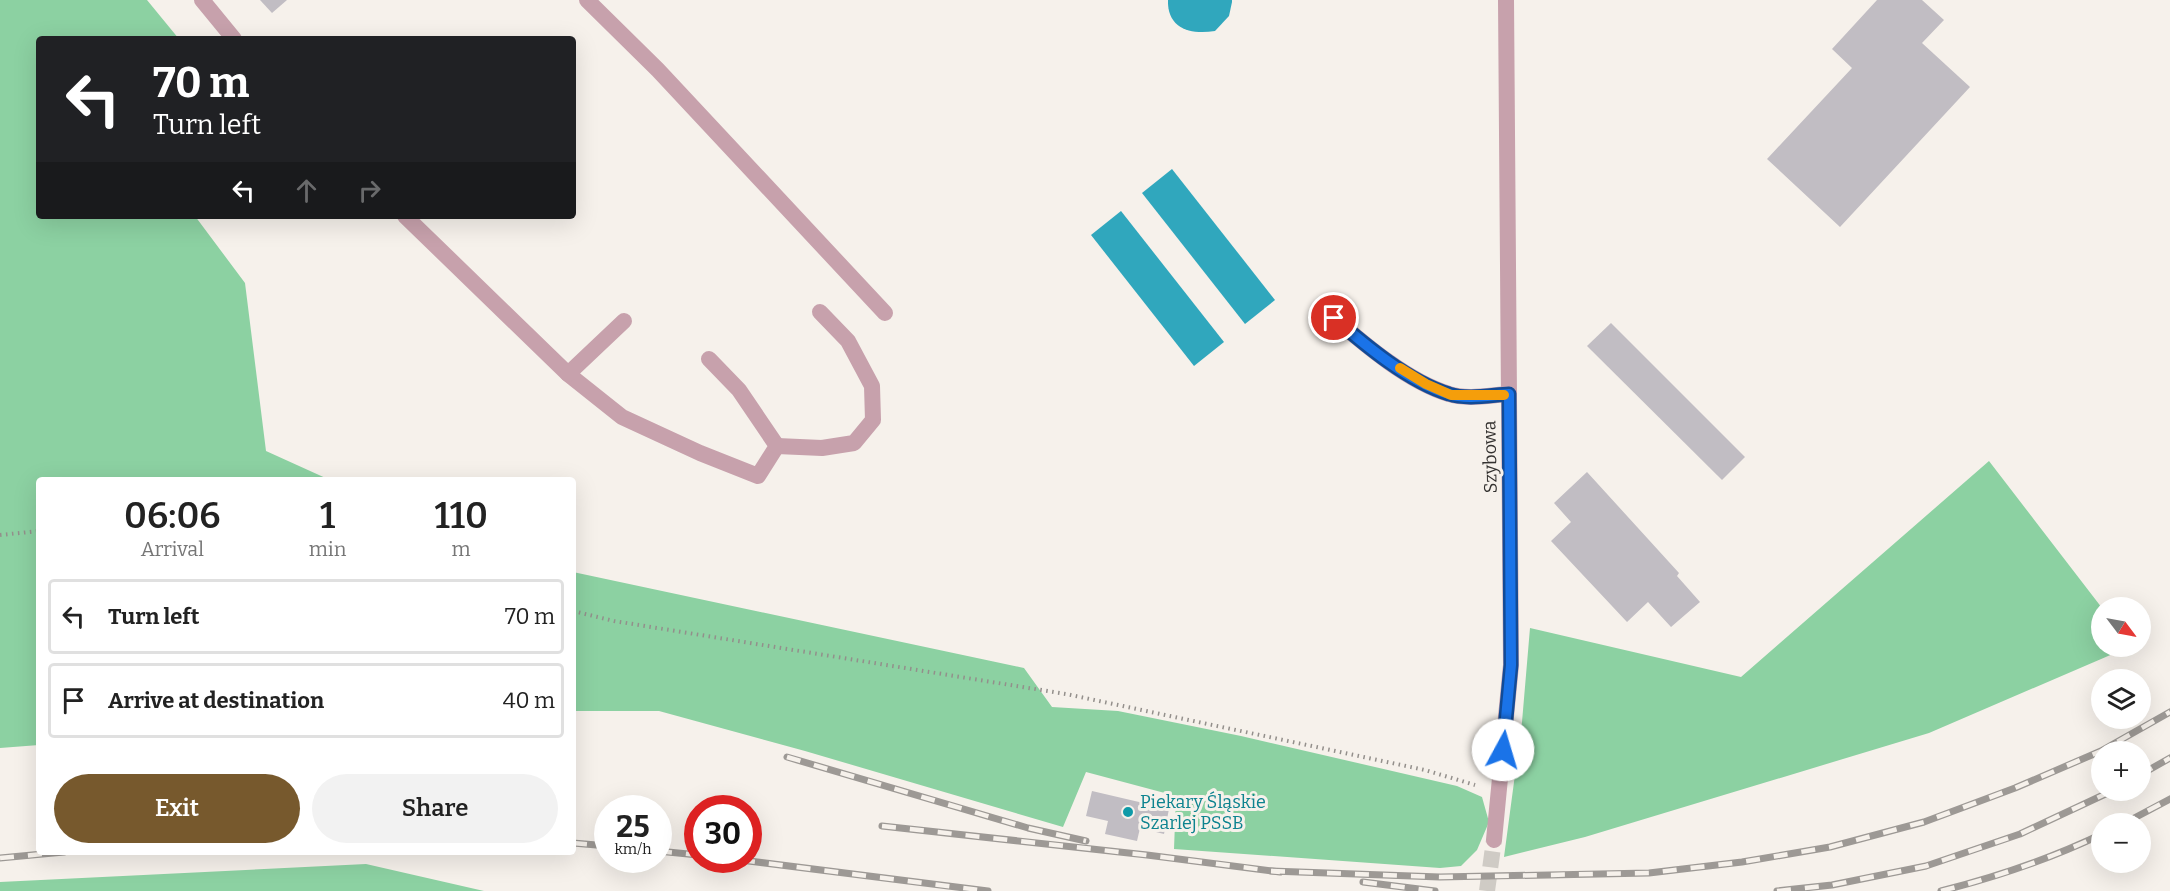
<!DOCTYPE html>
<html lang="en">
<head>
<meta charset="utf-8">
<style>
	:root { --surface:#fff; --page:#f2f2f2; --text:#222; --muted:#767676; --line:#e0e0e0; --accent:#77592d }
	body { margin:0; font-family:Bitter,serif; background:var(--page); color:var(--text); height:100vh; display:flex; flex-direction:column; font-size:22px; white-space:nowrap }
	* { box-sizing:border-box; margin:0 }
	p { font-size:20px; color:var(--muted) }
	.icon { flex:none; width:33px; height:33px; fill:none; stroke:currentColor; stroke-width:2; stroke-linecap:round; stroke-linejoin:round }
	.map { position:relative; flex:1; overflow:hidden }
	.details { position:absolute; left:36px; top:477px; width:540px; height:378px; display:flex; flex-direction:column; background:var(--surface); border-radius:6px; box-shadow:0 6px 24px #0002 }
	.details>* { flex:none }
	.top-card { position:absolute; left:36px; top:36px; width:540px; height:183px; border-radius:6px; box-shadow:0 6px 24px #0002; background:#202124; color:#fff; overflow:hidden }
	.needle { width:39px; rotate:122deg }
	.controls { position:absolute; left:2091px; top:597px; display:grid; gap:12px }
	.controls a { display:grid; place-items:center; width:60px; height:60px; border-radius:50%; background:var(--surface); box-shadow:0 6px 24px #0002; font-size:30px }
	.speed { position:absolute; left:594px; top:795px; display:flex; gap:12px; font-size:30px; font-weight:700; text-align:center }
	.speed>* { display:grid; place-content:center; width:78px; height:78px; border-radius:50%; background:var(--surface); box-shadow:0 6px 24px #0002; line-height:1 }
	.speed small { font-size:15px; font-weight:400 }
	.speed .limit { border:9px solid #d22; background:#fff; color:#111 }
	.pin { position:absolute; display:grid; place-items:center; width:51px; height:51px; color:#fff; margin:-26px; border:3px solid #fff; border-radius:50%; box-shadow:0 2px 6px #0007 }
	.me { position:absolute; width:66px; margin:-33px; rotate:6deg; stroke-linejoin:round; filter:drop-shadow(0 0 4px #0008) }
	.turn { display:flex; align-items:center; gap:21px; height:126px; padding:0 18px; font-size:27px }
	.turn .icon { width:78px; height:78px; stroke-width:2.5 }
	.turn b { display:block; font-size:42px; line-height:51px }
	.lanes { display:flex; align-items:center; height:57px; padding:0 18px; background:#0003; justify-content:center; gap:30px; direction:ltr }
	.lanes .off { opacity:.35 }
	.eta { display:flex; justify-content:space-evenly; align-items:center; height:102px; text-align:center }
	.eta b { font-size:36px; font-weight:600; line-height:42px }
	.cta { display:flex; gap:12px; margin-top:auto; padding:12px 18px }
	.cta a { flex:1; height:69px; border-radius:36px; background:var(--accent); color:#fff; font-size:24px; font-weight:600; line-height:69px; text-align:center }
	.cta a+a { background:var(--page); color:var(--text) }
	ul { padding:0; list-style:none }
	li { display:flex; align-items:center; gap:18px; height:75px; margin:0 12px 9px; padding:0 6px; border:3px solid var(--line); border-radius:6px }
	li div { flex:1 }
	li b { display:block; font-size:22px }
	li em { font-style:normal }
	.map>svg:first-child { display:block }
	.green { fill:#8cd1a2 }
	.water { fill:#30a7bd }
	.building { fill:#c1bdc3 }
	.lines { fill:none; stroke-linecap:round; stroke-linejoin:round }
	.minor-tunnel { stroke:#cfcbc5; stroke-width:16; stroke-dasharray:16 8; stroke-linecap:butt }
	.path { stroke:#938f8b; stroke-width:4; stroke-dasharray:1.5 4.5; stroke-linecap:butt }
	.service { stroke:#c7a1ac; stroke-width:16 }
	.minor { stroke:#c7a1ac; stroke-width:16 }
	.rail-casing { stroke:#9d9995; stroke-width:7 }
	.rail { stroke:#f6f1eb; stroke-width:4.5; stroke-dasharray:14; stroke-linecap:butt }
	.route-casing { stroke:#114b97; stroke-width:15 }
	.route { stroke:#1a73e8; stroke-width:10 }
	.slow { stroke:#f59e0b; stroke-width:10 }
	.culture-dot { fill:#0f9aa8; stroke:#f6f1eb; stroke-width:2 }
	.labels { text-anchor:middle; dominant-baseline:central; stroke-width:6; stroke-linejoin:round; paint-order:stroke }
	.street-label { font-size:18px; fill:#33312f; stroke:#f6f1eb }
	.culture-label { font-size:18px; fill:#0d838f; stroke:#f6f1eb; text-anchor:start }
</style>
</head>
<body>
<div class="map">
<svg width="2170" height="891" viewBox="0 0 2170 891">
	<rect width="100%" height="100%" fill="#f6f1eb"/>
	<g class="green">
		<polygon points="0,0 147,0 179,39 39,39 39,216 195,216 245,283 266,451 330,480 39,480 39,745 0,748"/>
		<polygon points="1989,461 2102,608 2102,646 2129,647 1929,733 1585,837 1504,857 1522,722 1530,628 1741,677"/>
		<polygon points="573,572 1024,668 1052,707 1118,711 1241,736 1457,786 1482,797 1489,822 1477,850 1461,866 1440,868 1174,849 1176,796 1086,772 1063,827 805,751 659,711 573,711"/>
		<polygon points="366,864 484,891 0,891 0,882"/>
	</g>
	<g class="water">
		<path d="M 1168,0 L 1232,0 L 1232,2 L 1229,16 L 1215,31 C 1191,35 1167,29 1168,0 Z"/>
		<polygon points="1172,169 1275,300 1245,324 1142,193"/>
		<polygon points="1121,211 1224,342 1194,366 1091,235"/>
	</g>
	<g class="building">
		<polygon points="260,0 287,0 272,13"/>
		<polygon points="1877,0 1922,0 1944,20 1922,43 1970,87 1840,227 1767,159 1852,68 1832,49"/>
		<polygon points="1611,323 1745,457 1722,480 1587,346"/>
		<polygon points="1587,472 1679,573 1677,576 1700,602 1671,627 1648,602 1627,622 1551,541 1571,522 1554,503"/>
		<polygon points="1092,791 1169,809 1164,834 1140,828 1137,841 1105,834 1108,821 1086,816"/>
	</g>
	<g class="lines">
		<polyline class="minor-tunnel" points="1487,891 1494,840"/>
		<g class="path">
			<polyline points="0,535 39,531"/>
			<polyline points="573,611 614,621 1066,694 1425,770 1475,785"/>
		</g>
		<g class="service">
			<polyline points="202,0 234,39"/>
			<polyline points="587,0 658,70 885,313"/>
			<polyline points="405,216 568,374 622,417 700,453 758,476 777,446 739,390 709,359"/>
			<path d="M 1334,318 C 1365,345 1409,382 1449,394 C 1467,400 1491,395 1509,394"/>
			<polyline points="568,374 624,321"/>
			<polyline points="777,446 822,448 854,443 873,420 872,386 848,341 820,312"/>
		</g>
		<polyline class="minor" points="1494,840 1511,665 1506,0"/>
		<g class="rail-casing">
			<g id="rail">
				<polyline points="787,757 1028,828 1086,841"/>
				<polyline points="2140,775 2170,758"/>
				<polyline points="2123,824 2170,799"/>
				<polyline points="882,826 1147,855 1280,872"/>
				<polyline points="573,843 608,846"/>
				<polyline points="658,851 698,855"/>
				<polyline points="0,858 64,852"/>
				<polyline points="741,860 988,891"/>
				<polyline points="1271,871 1440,877 1649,873 1742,862 1830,847 1924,822 2015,788 2101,751 2170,712"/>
				<polyline points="1363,882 1435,891"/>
				<polyline points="1777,891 1832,885 1926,866 2020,834 2114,790"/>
				<path d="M 1941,891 C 1996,877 2050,859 2102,834"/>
			</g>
		</g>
		<use href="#rail" class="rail"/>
	</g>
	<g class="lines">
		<g class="route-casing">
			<path id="route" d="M 1334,318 C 1365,345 1409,382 1449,394 C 1467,400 1491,395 1509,394 L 1511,665 L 1503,750"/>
		</g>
		<use href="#route" class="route"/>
		<polyline class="slow" points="1400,368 1426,384 1451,395 1504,395"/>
	</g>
	<circle class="culture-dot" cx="1128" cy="812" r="6"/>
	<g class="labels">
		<g class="street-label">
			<text transform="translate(1490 457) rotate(-91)">Szybowa</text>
		</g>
		<g class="culture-label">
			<text x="1140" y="802">Piekary Śląskie<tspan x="1140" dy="21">Szarlej PSSB</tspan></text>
		</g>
	</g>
</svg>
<div class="controls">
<a><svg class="needle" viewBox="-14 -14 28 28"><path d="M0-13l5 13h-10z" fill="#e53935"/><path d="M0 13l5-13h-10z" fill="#767676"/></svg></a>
<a><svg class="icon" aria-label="layers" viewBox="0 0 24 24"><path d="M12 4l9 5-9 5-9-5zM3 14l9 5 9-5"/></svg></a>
<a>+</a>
<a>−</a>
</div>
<div class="speed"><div>25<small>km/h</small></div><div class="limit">30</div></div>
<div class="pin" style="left:1334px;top:318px;background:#d93025"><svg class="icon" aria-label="arrive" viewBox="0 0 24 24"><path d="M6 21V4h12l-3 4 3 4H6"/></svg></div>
<svg class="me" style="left:1503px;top:750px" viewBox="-20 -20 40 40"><circle r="19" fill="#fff"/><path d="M0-13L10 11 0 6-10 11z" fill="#1a73e8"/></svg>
<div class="top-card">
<div class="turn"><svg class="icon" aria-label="left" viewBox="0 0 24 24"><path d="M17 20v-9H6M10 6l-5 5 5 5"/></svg><div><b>70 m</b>Turn left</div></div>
<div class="lanes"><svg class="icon" aria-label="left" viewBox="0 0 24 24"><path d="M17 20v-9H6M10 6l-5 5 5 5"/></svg><svg class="icon off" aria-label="ahead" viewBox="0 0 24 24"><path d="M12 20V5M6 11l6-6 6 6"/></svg><svg class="icon off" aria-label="right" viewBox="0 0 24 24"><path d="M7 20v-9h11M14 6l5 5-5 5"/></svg></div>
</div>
<section class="details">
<div class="eta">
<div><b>06:06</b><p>Arrival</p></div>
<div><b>1</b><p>min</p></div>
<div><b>110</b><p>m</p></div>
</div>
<ul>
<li><svg class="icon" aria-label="left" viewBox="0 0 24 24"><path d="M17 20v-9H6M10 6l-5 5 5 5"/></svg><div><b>Turn left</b></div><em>70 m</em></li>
<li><svg class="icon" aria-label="arrive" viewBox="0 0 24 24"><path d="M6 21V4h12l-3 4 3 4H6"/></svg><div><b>Arrive at destination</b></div><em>40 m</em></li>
</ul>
<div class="cta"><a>Exit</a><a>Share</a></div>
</section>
</div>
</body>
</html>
